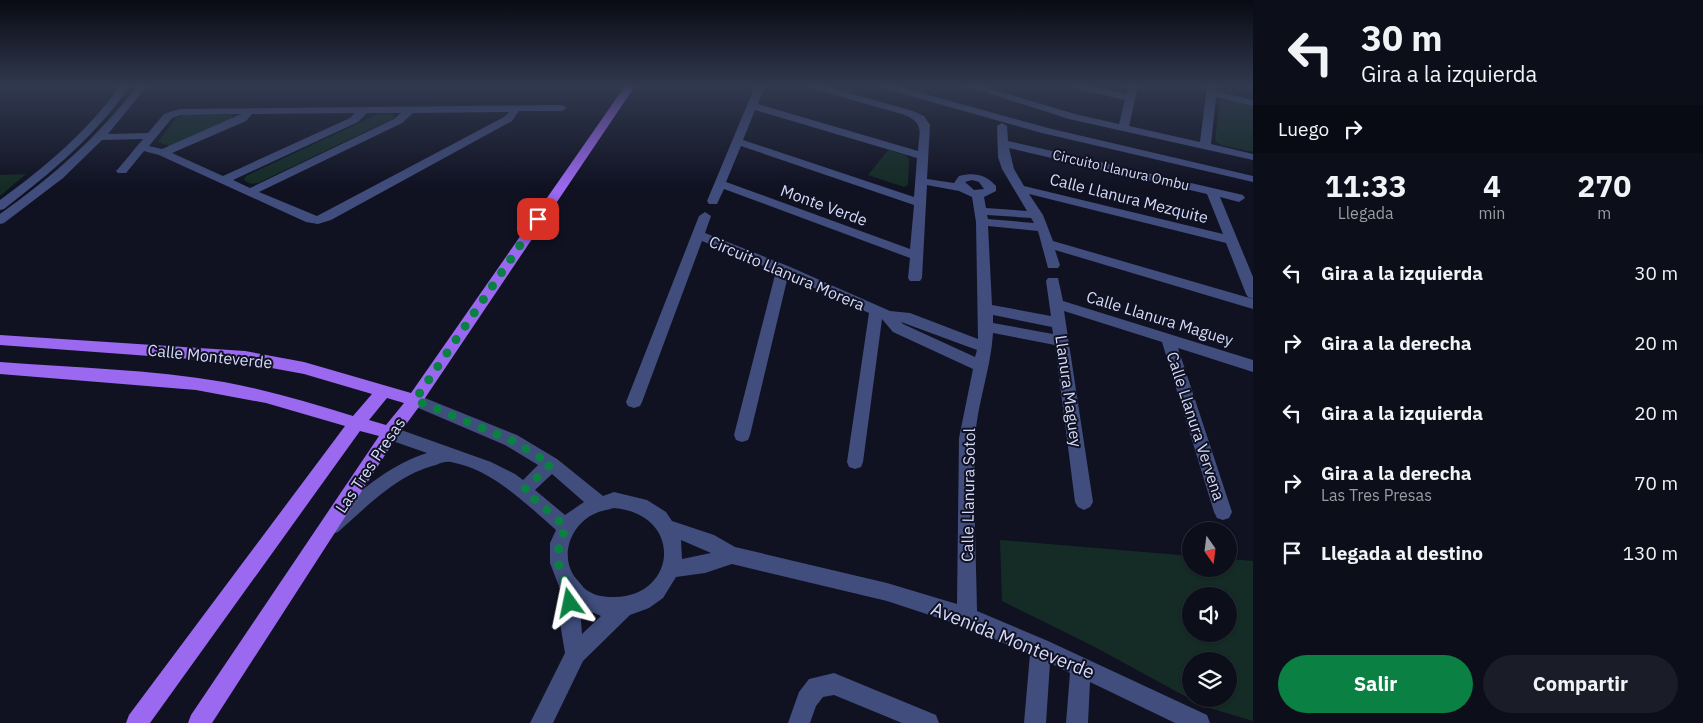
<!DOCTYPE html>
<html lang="es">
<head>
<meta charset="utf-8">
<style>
	:root { --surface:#0c0e1a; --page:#1a1c27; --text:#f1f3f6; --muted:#9a9ca2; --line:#2c2e39; --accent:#0b8043 }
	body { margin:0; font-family:"IBM Plex Sans",sans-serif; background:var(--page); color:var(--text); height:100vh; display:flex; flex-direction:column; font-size:19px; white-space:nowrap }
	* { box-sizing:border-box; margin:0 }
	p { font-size:16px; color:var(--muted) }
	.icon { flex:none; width:28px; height:28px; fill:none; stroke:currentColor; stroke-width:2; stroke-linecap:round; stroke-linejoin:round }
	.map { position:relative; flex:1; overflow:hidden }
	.drawer { display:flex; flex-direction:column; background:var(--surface); width:450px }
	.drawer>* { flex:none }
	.banner { background:#0c0e1a; color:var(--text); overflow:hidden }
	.needle { width:32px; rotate:166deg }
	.fabs { position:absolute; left:1182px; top:522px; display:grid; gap:10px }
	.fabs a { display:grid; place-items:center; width:55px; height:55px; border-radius:50%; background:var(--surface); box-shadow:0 1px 4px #0004,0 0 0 1px var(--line); font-size:25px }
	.pin { position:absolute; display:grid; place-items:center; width:42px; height:42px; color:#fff; margin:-21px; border-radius:10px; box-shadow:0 2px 8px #0006 }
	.me { position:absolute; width:55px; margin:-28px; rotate:348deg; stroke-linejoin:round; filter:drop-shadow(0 0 4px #0008) }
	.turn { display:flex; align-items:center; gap:18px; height:105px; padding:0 25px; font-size:22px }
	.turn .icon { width:65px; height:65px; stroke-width:2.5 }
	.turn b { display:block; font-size:35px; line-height:42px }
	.then { display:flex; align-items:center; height:48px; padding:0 25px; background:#0003; gap:10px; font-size:19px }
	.eta { display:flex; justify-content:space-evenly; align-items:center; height:85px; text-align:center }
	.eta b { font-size:30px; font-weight:700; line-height:35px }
	.primary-button { display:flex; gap:10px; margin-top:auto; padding:10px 25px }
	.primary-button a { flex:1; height:58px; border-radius:30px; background:var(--accent); color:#fff; font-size:20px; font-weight:700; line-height:58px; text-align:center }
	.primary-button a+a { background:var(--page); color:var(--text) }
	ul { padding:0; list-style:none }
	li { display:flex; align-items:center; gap:15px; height:70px; padding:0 25px }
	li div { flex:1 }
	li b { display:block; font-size:19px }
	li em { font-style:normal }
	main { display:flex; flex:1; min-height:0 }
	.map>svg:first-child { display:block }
	.green { fill:#142c25; fill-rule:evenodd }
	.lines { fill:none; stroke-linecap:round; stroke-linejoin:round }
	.minor { fill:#404d7d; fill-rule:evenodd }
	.major { fill:#9b68f0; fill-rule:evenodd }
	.route { stroke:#0b8043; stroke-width:9; stroke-dasharray:0 16.2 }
	.labels { text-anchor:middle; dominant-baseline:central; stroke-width:4; stroke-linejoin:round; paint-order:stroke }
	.far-street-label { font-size:14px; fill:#d6dbfb; stroke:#101222 }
	.street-label { font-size:16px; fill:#d6dbfb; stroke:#101222 }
	.near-street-label { font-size:19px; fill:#d6dbfb; stroke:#101222 }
</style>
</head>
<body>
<main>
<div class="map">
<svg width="1253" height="723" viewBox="0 0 1253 723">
	<rect width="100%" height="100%" fill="#101222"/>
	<g class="green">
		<polygon points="1220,100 1230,100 1253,106 1253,152 1221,145 1215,141"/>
		<polygon points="380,113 393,114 394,118 258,183 251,184 244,180 246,176"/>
		<polygon points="183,115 232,115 232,120 170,146 158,142 176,118"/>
		<polygon points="888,150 905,155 909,159 908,185 904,187 868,175"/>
		<polygon points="26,174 0,196 0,175"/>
		<path d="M 1000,540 L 1191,556 L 1191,569 L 1229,569 L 1229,559 L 1253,561 L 1253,721 L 1203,706 L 1093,646 L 1002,601 ZM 1191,596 L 1229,596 L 1229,634 L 1191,634 ZM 1191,661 L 1229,661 L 1229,699 L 1191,699 Z"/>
	</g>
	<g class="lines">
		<g class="minor">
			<path d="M 120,86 L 130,86 C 96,135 52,172 4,209 L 0,210 L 0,200 C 45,167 87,132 120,86 Z"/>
			<path d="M 137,86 L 147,86 L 108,134 L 148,133 L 164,114 L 179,109 L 562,105 L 567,108 L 562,111 L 519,111 L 512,121 L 331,220 L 318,224 L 306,222 L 159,155 L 144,151 L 126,173 L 118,173 L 116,171 L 118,169 L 143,139 L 102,140 L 63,178 L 4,223 L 0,224 L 0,214 C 52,177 98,137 137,86 ZM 509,112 L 504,117 L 317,216 L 259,192 L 402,123 L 413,113 ZM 355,113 L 350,118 L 223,176 L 172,153 L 246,121 L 252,114 ZM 367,113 L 401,113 L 394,119 L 250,188 L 233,180 L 358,122 ZM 241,114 L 162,149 L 149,146 L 172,118 L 180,115 Z"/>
			<path d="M 755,86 L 765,86 L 758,104 L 918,151 C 919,132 925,124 905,115 L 810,88 L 808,86 L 824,86 L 913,111 L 924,116 L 930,125 L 927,179 L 954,183 L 959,176 C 973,172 986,174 996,186 L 996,191 L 984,197 L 986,208 L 1027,211 L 1002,169 L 998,157 L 997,126 L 1002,123 L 1007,126 L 1008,141 L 1243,195 L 1245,198 L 1239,202 L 1220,197 L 1253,277 L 1253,299 L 1248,297 L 1246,294 L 1226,243 L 1029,194 L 1043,215 L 1053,241 L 1253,299 L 1253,309 L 1055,250 L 1060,265 L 1058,268 L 1048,268 L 1038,231 L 988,226 L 992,305 L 1051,316 L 1046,281 L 1048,278 L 1058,278 L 1063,301 L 1253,360 L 1253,372 L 1178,348 L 1232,512 L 1229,518 L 1223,520 L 1217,518 L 1214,512 L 1162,342 L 1064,311 L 1093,502 L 1090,507 L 1084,510 L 1078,507 L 1075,502 L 1055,345 L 993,333 C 991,369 977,403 975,439 C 973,496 976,554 977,611 L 1048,641 L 1207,715 L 1210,723 L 1175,723 L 1090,682 L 1088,723 L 1066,723 L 1070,673 L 1050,663 L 1046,723 L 1024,723 L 1030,654 L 966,627 L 887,601 L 732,564 L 705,573 L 676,577 L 663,598 L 649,608 L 630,615 L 583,661 L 553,723 L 530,723 L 565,653 L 561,629 L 560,589 L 550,563 L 550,543 L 556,530 C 525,503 493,470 451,462 C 446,461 440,463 436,465 C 396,475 368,506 338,532 L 332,534 L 326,532 L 323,526 L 326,520 C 358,494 386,466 427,453 L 384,438 L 382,433 L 384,428 L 390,426 L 491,462 L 515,474 L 523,480 L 538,465 L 505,445 L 409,404 L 407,400 L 409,396 L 415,394 L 517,435 L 557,459 L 603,496 L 614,492 L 647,500 L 666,512 L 672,521 L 714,535 L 735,547 L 887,583 L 957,604 L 959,438 L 973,369 L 893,332 L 882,319 L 863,462 L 861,467 L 855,469 L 849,467 L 847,462 L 869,313 L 788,276 L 750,435 L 748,440 L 742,442 L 736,440 L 734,435 L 776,271 L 702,241 L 642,402 L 640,406 L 634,408 L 628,406 L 626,402 L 699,216 L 705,212 L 711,216 L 705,233 L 788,266 L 890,311 L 910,313 L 978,339 L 976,222 L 972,197 L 959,191 L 927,185 L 922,278 L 920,281 L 910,281 L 908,278 L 910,258 L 724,189 L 717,204 L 709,204 L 707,201 ZM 755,110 L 917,158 L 914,197 L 743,140 ZM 741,146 L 914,205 L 910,249 L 726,182 ZM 1009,148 L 1207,194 L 1223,234 L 1024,186 L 1014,169 ZM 972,180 L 979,182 L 984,189 L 974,190 L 965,182 ZM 987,215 L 1031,218 L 1034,223 L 988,219 ZM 993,315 L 1052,327 L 1053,334 L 993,323 ZM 901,322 L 977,350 L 975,357 L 903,324 ZM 552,474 L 584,502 L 565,515 L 535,490 ZM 614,508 C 686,515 676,599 612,597 C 602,597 592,595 584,588 C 581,584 577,580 574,576 C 560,555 571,526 592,515 C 599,511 607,510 614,508 ZM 681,540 L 711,553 L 682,559 ZM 580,607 L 601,616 L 582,634 Z"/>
			<polygon points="880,86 896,86 1048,128 1253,176 1253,182 1042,133 882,88"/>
			<polygon points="966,86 981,86 1075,114 1119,124 1125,100 1073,88 1071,86 1089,86 1126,94 1128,86 1138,86 1129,126 1200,142 1207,86 1217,86 1216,91 1253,100 1253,106 1216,97 1211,144 1253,154 1253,160 1069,119"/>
			<polygon points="834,673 936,715 939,723 902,723 834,695 823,697 816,706 810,723 788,723 799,692 809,679"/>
		</g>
		<path class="major" d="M 625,86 L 635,86 L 421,404 L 396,438 L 212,723 L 188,723 L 191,715 L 379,436 L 360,431 L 150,723 L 126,723 L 129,715 L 345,426 L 266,403 L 196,390 L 0,374 L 0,362 C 75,368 150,369 224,382 C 268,390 311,403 353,416 L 372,394 L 304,374 L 245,363 L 0,345 L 0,335 L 245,351 L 304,362 L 411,393 ZM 387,398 L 404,403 L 386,425 L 369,420 Z"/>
	</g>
	<linearGradient id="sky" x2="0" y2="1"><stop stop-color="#090a13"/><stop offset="0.46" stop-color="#31394f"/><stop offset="1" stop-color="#31394f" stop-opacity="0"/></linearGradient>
	<rect width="1253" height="187" fill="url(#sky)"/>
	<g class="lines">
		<path class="route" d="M 538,219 L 415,400 L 511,440 L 551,464 L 524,490 L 566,527 C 559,542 555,557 561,573 C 567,588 570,584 570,603"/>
	</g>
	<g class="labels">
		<g class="far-street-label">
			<text transform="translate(1121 170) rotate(13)">Circuito Llanura Ombu</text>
		</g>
		<g class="street-label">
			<text transform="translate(1129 198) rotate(14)">Calle Llanura Mezquite</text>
			<text transform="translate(824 205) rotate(20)">Monte Verde</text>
			<text transform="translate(787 273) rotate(23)">Circuito Llanura Morera</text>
			<text transform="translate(1160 318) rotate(17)">Calle Llanura Maguey</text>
			<text transform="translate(210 356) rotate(6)">Calle Monteverde</text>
			<text transform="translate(1069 391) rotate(82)">Llanura Maguey</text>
			<text transform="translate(1196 426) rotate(72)">Calle Llanura Vervena</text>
			<text transform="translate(370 465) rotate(-56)">Las Tres Presas</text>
			<text transform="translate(968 495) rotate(-89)">Calle Llanura Sotol</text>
		</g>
		<g class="near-street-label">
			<text transform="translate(1013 640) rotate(22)">Avenida Monteverde</text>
		</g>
	</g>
</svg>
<div class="fabs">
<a><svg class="needle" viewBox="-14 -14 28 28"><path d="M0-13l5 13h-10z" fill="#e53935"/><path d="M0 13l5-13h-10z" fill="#9a9ca2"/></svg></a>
<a><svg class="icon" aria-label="sound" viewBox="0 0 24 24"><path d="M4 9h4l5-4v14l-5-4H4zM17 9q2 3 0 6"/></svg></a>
<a><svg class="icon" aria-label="layers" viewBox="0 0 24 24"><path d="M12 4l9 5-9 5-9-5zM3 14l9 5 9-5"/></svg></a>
</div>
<div class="pin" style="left:538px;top:219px;background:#d93025"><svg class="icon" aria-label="arrive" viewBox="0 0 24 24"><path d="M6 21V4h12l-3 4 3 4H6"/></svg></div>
<svg class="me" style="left:570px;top:603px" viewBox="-20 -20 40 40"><path d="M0-17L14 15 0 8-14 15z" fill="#0b8043" stroke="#fff" stroke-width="4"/></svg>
</div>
<section class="drawer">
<div class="banner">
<div class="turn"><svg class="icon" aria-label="left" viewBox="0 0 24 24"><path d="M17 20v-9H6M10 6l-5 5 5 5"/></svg><div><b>30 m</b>Gira a la izquierda</div></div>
<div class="then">Luego<svg class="icon" aria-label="right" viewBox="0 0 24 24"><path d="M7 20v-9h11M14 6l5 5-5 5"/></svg></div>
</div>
<div class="eta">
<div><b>11:33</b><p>Llegada</p></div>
<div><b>4</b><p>min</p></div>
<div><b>270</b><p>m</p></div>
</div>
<ul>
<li><svg class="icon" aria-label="left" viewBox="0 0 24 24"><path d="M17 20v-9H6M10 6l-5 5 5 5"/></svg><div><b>Gira a la izquierda</b></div><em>30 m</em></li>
<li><svg class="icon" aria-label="right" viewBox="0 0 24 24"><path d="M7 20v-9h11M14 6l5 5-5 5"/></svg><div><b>Gira a la derecha</b></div><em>20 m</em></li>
<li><svg class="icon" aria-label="left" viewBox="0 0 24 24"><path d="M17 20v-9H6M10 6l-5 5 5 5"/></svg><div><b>Gira a la izquierda</b></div><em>20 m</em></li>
<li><svg class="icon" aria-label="right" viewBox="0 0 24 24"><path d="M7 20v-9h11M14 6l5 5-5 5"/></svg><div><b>Gira a la derecha</b><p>Las Tres Presas</p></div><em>70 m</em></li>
<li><svg class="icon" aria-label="arrive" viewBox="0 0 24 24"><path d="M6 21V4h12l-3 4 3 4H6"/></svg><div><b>Llegada al destino</b></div><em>130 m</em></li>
</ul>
<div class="primary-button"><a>Salir</a><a>Compartir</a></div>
</section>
</main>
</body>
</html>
